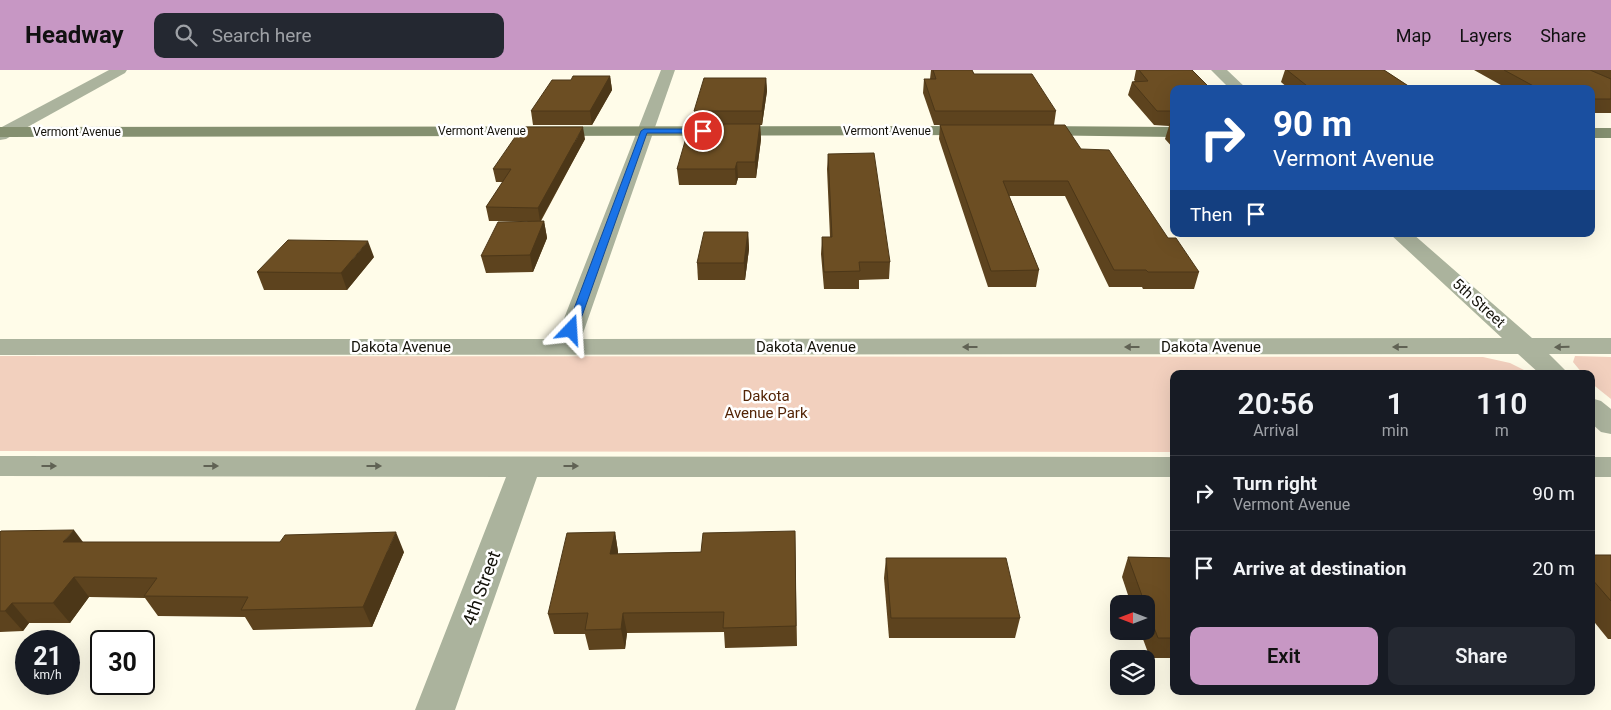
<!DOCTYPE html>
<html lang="en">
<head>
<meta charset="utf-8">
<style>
	:root { --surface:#171b24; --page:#242831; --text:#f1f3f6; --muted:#9ea1a6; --line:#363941; --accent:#c797c4 }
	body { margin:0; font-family:Roboto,sans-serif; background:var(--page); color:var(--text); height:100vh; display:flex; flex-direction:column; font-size:19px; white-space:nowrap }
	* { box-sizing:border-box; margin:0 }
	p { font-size:16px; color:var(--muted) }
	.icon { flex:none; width:28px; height:28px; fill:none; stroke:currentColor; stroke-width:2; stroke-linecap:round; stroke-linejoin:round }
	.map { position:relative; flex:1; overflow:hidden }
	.details { position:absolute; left:1170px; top:300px; width:425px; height:325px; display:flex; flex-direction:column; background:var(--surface); border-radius:10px; box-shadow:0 5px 20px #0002 }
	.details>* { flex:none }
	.hud { position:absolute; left:1170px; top:15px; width:425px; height:152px; border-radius:10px; box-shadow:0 5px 20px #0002; background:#1a4fa0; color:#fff; overflow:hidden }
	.needle { width:32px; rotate:270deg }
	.controls { position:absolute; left:1110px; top:525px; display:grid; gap:10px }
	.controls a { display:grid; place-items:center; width:45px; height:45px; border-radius:10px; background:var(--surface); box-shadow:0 5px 20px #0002; font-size:25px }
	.speed { position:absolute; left:15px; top:560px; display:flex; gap:10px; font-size:25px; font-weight:700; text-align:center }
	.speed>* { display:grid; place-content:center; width:65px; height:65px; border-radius:50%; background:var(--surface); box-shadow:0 5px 20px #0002; line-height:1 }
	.speed small { font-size:12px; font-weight:400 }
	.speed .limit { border:2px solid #111; border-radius:8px; background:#fff; color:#111 }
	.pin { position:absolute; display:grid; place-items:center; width:42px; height:42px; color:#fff; margin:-21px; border:2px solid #fff; border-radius:50%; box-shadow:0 1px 5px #0007 }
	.me { position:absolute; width:55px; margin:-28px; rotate:20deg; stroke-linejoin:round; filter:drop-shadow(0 0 4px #0008) }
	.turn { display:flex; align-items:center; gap:18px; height:105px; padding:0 20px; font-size:22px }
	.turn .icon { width:65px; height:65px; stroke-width:2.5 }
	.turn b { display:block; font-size:35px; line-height:42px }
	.then { display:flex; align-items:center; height:48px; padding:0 20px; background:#0003; gap:10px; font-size:19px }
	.eta { display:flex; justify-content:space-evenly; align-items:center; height:85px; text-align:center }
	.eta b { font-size:30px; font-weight:600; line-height:35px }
	.cta { display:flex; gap:10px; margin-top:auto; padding:10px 20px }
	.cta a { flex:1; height:58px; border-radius:10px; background:var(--accent); color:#111; font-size:20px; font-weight:600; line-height:58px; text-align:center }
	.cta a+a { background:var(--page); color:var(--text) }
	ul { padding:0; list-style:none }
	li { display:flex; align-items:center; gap:15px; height:75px; padding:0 20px; border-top:1px solid var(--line) }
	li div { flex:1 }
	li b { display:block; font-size:19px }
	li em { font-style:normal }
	header { display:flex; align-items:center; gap:30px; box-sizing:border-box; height:70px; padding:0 25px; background:var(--accent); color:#111 }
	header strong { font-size:24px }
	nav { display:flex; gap:28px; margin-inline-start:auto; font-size:18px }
	.search { width:350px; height:45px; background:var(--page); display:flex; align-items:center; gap:12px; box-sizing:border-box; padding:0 18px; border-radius:10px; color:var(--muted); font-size:19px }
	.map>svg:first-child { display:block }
	.green { fill:#f2d0be }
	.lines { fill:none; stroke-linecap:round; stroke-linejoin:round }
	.street { fill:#abb39d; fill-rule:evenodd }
	.secondary { fill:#859070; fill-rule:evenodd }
	.wall { fill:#5d431e }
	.shaded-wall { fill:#4c3718 }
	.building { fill:#6c4e23; stroke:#4c3718 }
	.oneway { fill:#606254 }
	.route { fill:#1a73e8; stroke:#114b97 }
	.labels { text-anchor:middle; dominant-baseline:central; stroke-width:5; stroke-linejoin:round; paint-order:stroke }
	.far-street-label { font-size:12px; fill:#14120a; stroke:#fff }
	.street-label { font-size:15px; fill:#14120a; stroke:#fff }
	.park-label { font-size:15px; fill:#532406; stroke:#fff }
	.near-street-label { font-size:18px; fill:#14120a; stroke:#fff }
</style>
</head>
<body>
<header>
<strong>Headway</strong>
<div class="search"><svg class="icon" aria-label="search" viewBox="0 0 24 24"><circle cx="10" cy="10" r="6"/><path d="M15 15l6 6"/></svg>Search here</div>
<nav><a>Map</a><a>Layers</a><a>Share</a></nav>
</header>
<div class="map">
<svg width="1611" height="640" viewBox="0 0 1611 640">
	<rect width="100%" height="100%" fill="#fffce9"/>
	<g class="green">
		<polygon points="0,286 1483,287 1510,293 1532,304 1174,304 1174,382 0,381"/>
		<polygon points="1575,286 1611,287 1611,329 1591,313 1591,304 1583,304 1573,292"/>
	</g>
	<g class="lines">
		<g class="street">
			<polygon points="109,0 127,0 125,3 6,69 0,70 0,58"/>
			<polygon points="661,0 675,0 581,269 1502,268 1390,164 1413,164 1532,268 1611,268 1611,284 1549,284 1569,304 1540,304 1518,284 0,285 0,269 556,269"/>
			<polygon points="1211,0 1227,0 1247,19 1230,19"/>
			<polygon points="1591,328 1601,331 1611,339 1611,364 1601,362 1591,353"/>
			<polygon points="0,386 1174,387 1174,407 537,407 455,640 415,640 506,407 0,406"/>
			<rect x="1591" y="387" width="20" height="20"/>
		</g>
		<g class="secondary">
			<polygon points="976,56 982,57 985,61 982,65 0,67 0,57"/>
			<polygon points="1031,56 1174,57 1174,67 1025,65 1022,61 1025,57"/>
			<rect x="1591" y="58" width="20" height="10"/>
		</g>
	</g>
	<g class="wall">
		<polygon points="931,0 972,0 974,4 1056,41 1054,55 1081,79 1168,168 1199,202 1194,219 1143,219 1142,217 1109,217 1065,126 1009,126 1039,200 1036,217 988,217 939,69 940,55 934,55 923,23 924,9 930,9"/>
		<polygon points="1136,0 1192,0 1174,19 1174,79 1165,69 1169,56 1154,55 1128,25 1132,12 1135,11 1134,10"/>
		<polygon points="1285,0 1384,0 1413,19 1289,19 1281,12"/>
		<polygon points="1474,0 1611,0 1611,43 1591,43 1591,19 1508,19"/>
		<polygon points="610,6 612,20 592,55 533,55 531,41"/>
		<polygon points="766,8 767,21 762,55 760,55 761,69 756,108 738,108 736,115 679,115 677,99 695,54 694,41"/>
		<polygon points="585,69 541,151 544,151 547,168 533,202 486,203 481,186 528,151 489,151 486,137 503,112 496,112 493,99"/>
		<polygon points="828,84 890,192 889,209 859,210 859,219 824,219 821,184 822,167 830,167 827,99"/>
		<polygon points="748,162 749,179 745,210 698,210 697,193"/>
		<polygon points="374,187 347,220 264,220 257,202"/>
		<polygon points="795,461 797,576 725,578 724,562 627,563 625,579 589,580 585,564 554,564 548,544 615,462 618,482 618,484 701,482"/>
		<polygon points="0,462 83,472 404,482 372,557 253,560 245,547 158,546 145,528 89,527 70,553 29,553 23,561 0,562"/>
		<polygon points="1591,485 1611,485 1611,569 1608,569 1591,548"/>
		<polygon points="1128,487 1174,488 1174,588 1150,588 1140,561 1146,561 1146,534 1131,534 1122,507"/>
		<polygon points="886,488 1020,548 1015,568 889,568 884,508"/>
	</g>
	<g class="shaded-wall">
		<polygon points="610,6 612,20 592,55 590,41"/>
		<polygon points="766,8 767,21 762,55 762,41"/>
		<polygon points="760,54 761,69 756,108 755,92"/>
		<polygon points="583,57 585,69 540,151 538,138"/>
		<polygon points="737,92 738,108 736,115 735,99"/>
		<polygon points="544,151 547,168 533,202 530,185"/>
		<polygon points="748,162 749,179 745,210 744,193"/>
		<polygon points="368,171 374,187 347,220 341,203"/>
		<polygon points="74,460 89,480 63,472"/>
		<polygon points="396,462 404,482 372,557 363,537"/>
		<polygon points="615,462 618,482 614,504 610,484"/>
		<polygon points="74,507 89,527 70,553 53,533"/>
		<polygon points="12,533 29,553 23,561 5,541"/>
		<polygon points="623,543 627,563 625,579 621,559"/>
	</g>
	<g class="building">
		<polygon points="933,0 972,0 974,4 1032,4 1056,41 935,41 924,9 936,9"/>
		<polygon points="1139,0 1192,0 1211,19 1174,19 1174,41 1157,41 1132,12 1148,11"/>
		<polygon points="1287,0 1384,0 1413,19 1311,19"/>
		<polygon points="1504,0 1590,0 1611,9 1611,29 1591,29 1591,19 1539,19"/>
		<polygon points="573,6 610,6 590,41 531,41 552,10 571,10"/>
		<polygon points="704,8 766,8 762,41 694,41"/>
		<polygon points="690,54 760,54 755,92 737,92 735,99 677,99"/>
		<polygon points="1169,54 1174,54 1174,60"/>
		<polygon points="940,55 1065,55 1081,79 1109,80 1168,168 1176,168 1199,202 1148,202 1146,200 1114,200 1068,111 1003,111 1039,200 991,201"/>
		<polygon points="522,57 583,57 538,138 486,137 511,99 493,99"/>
		<polygon points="874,83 890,192 859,192 860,201 824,202 822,167 832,167 828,84"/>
		<polygon points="544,151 530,185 481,186 498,152"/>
		<polygon points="704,162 748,162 744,193 697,193"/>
		<polygon points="288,170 368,171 341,203 257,202"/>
		<polygon points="74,460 63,472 280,472 285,465 396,462 363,537 241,540 248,527 144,526 157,508 74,507 53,533 12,533 5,541 0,541 0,462 1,461"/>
		<polygon points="795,461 796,556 723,558 724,542 623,543 621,559 585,560 588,543 548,544 567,463 615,462 610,484 701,482 703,463"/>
		<polygon points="1591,485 1611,485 1611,531 1591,508"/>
		<polygon points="1128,487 1174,488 1174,568 1158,568 1146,537 1146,534 1145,534"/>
		<polygon points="886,488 1006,488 1020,548 891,548"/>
	</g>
	<defs><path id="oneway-solid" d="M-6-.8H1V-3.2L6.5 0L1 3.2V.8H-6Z" transform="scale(1.25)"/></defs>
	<g class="oneway">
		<use href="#oneway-solid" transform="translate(970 277) rotate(180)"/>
		<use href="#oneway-solid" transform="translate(1132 277) rotate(180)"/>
		<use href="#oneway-solid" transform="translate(1400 277) rotate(180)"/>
		<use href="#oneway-solid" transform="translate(1562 277) rotate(179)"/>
		<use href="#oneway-solid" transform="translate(49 396)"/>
		<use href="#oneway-solid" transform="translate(211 396)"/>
		<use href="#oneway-solid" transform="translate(374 396)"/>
		<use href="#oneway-solid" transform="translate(571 396)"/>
	</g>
	<polygon class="route" points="703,59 707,61 706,63 647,63 577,260 575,262 568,262 566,260 641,61 644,59"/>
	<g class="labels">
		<g class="far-street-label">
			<text x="482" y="61">Vermont Avenue</text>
			<text x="887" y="61">Vermont Avenue</text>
			<text x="77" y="62">Vermont Avenue</text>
		</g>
		<g class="street-label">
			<text transform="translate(1479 233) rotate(42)">5th Street</text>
			<text x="401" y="277">Dakota Avenue</text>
			<text x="806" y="277">Dakota Avenue</text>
			<text x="1211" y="277">Dakota Avenue</text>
		</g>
		<g class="park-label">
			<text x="766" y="326">Dakota<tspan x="766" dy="17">Avenue Park</tspan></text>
		</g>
		<g class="near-street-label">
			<text transform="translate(481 518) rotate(-70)">4th Street</text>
		</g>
	</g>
</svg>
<div class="controls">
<a><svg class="needle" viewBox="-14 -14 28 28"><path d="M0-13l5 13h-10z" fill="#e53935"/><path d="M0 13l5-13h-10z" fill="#9ea1a6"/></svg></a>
<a><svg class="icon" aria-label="layers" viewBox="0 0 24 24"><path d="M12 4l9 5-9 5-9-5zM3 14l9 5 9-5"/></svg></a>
</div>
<div class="speed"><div>21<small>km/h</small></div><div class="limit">30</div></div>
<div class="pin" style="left:703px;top:61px;background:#d93025"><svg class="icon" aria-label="arrive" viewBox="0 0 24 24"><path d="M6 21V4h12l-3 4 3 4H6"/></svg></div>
<svg class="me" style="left:571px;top:260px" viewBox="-20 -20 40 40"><path d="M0-17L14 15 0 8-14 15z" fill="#1a73e8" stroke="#fff" stroke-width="4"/></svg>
<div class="hud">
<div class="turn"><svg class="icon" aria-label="right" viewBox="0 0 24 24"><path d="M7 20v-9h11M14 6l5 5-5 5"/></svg><div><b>90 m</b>Vermont Avenue</div></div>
<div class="then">Then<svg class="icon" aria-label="arrive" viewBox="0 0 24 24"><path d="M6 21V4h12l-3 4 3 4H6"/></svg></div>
</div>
<section class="details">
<div class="eta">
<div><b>20:56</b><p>Arrival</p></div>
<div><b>1</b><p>min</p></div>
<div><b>110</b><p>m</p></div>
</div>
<ul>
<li><svg class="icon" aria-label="right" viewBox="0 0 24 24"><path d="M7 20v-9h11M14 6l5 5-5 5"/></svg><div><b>Turn right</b><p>Vermont Avenue</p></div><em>90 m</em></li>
<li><svg class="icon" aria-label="arrive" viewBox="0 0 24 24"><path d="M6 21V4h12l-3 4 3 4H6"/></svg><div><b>Arrive at destination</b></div><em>20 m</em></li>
</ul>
<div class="cta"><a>Exit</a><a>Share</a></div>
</section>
</div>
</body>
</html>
